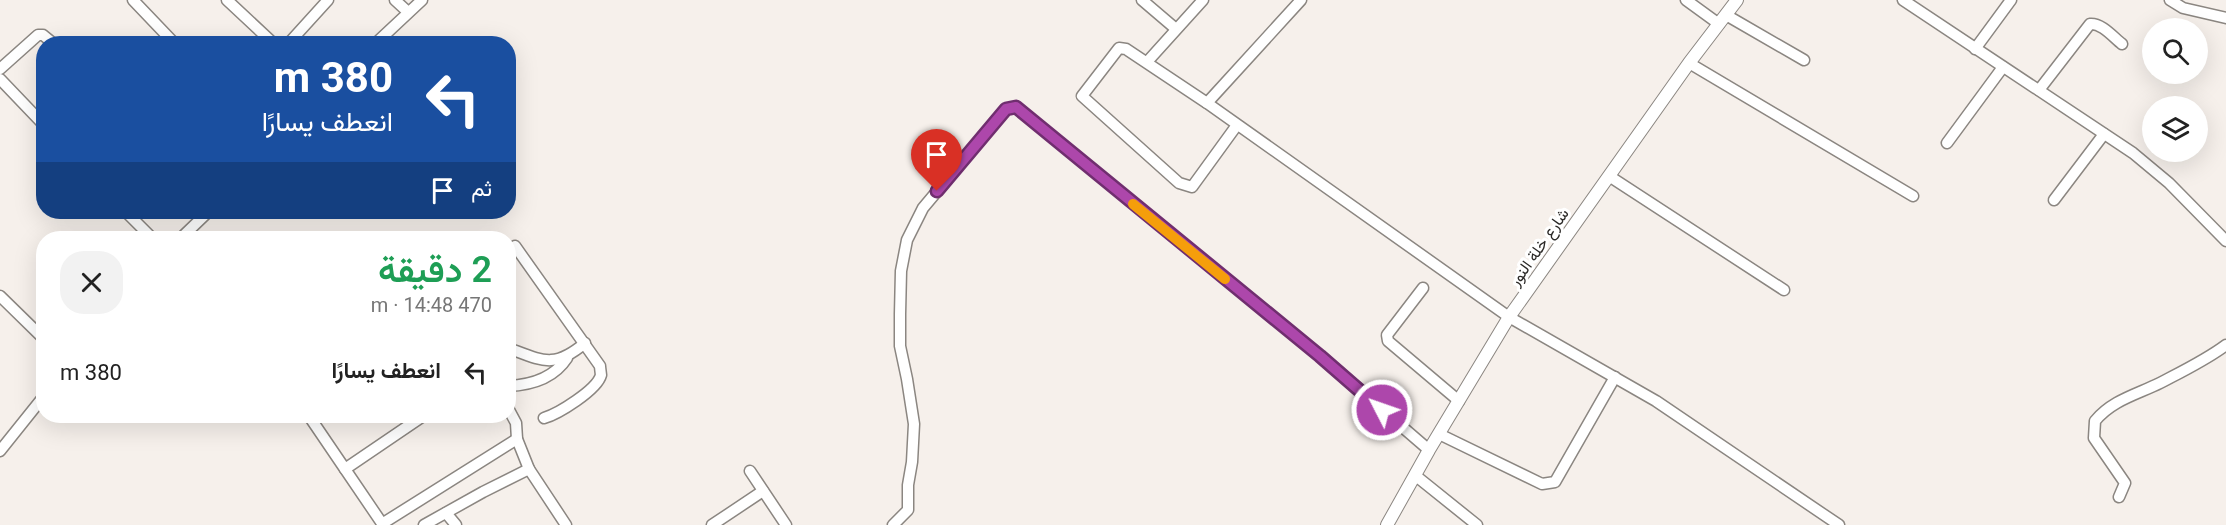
<!DOCTYPE html>
<html lang="ar">
<head>
<meta charset="utf-8">
<style>
	:root { --surface:#fff; --page:#f2f2f2; --text:#222; --muted:#767676 }
	body { margin:0; font-family:Roboto,Vazirmatn,sans-serif; background:var(--page); color:var(--text); direction:rtl; height:100vh; display:flex; flex-direction:column; font-size:22px; white-space:nowrap }
	* { box-sizing:border-box; margin:0 }
	p { font-size:20px; color:var(--muted) }
	.icon { flex:none; width:33px; height:33px; fill:none; stroke:currentColor; stroke-width:2; stroke-linecap:round; stroke-linejoin:round }
	.map { position:relative; flex:1; overflow:hidden; direction:ltr }
	.details { position:absolute; left:36px; top:231px; width:480px; height:192px; display:flex; flex-direction:column; background:var(--surface); border-radius:24px; box-shadow:0 6px 24px #0002; direction:rtl }
	.details>* { flex:none }
	.banner { position:absolute; left:36px; top:36px; width:480px; height:183px; border-radius:24px; box-shadow:0 6px 24px #0002; direction:rtl; background:#1a4fa0; color:#fff; overflow:hidden }
	.fabs { position:absolute; left:2142px; top:18px; display:grid; gap:12px }
	.fabs a { display:grid; place-items:center; width:66px; height:66px; border-radius:50%; background:var(--surface); box-shadow:0 6px 24px #0002; font-size:30px }
	.pin { position:absolute; display:grid; place-items:center; width:51px; height:51px; color:#fff; margin:-62px -26px; border-radius:50% 50% 50% 0; rotate:-45deg; box-shadow:0 0 6px #0007 }
	.pin .icon { rotate:45deg }
	.me { position:absolute; width:66px; margin:-33px; rotate:311deg; stroke-linejoin:round; filter:drop-shadow(0 0 4px #0008) }
	.turn { display:flex; align-items:center; gap:21px; height:126px; padding:0 24px; font-size:27px }
	.turn .icon { width:78px; height:78px; stroke-width:2.5 }
	.turn b { display:block; font-size:42px; line-height:51px }
	.then { display:flex; align-items:center; height:57px; padding:0 24px; background:#0003; gap:12px; font-size:22px }
	.round { display:grid; place-items:center; flex:none; width:63px; height:63px; border-radius:24px; background:var(--page) }
	.overview { display:flex; align-items:center; justify-content:space-between; height:102px; padding:0 24px }
	h1 { font-size:36px; font-weight:600; line-height:45px; color:#1e9e55 }
	ul { padding:0; list-style:none }
	li { display:flex; align-items:center; gap:18px; height:78px; padding:0 24px }
	li div { flex:1 }
	li b { display:block; font-size:22px }
	li em { font-style:normal }
	.map>svg:first-child { display:block }
	.lines { fill:none; stroke-linecap:round; stroke-linejoin:round }
	.minor-casing { stroke:#8b8681; stroke-width:13 }
	.tertiary-casing { stroke:#8b8681; stroke-width:14 }
	.minor { stroke:#fff; stroke-width:10 }
	.tertiary { stroke:#fff; stroke-width:12 }
	.route-casing { stroke:#702e6f; stroke-width:15 }
	.route { stroke:#ad47ab; stroke-width:10 }
	.slow { stroke:#f59e0b; stroke-width:10 }
	.labels { text-anchor:middle; dominant-baseline:central; stroke-width:6; stroke-linejoin:round; paint-order:stroke }
	.street-label { font-size:16px; fill:#2b2927; stroke:#fff }
</style>
</head>
<body>
<div class="map">
<svg width="2226" height="525" viewBox="0 0 2226 525">
	<rect width="100%" height="100%" fill="#f6f0eb"/>
	<g class="lines">
		<g class="minor-casing">
			<g id="minor">
				<polyline points="133,0 175,44"/>
				<polyline points="227,0 274,44"/>
				<polyline points="395,0 408,12"/>
				<polyline points="1142,0 1176,29"/>
				<polyline points="1686,0 1719,24"/>
				<polyline points="1903,0 2133,153 2169,183 2226,241"/>
				<polyline points="2170,0 2183,8 2226,18"/>
				<polyline points="1726,15 1804,60"/>
				<polyline points="288,44 328,0"/>
				<polyline points="375,44 422,0"/>
				<polyline points="1975,49 2011,0"/>
				<polyline points="1147,62 1203,0"/>
				<polyline points="1689,63 1913,196"/>
				<polyline points="0,69 38,35 43,35 54,44"/>
				<polyline points="0,79 44,125"/>
				<path d="M 2039,90 L 2090,24 C 2102,23 2113,37 2122,44"/>
				<polyline points="1207,103 1301,0"/>
				<polyline points="1237,125 1192,187 1179,183 1082,96 1119,48 1126,49 1207,103 1509,317 1656,401 1839,525"/>
				<polyline points="1947,143 2003,67"/>
				<polyline points="1609,176 1784,290"/>
				<polyline points="2054,200 2104,134"/>
				<polyline points="126,212 152,238"/>
				<polyline points="181,238 208,212"/>
				<path d="M 515,246 L 600,366 C 600,367 601,375 601,375 C 597,390 558,414 544,418"/>
				<polyline points="1423,288 1387,335 1388,341 1459,401"/>
				<polyline points="0,296 44,339"/>
				<path d="M 508,348 C 543,361 554,369 585,343"/>
				<path d="M 508,386 C 532,385 554,378 567,358"/>
				<polyline points="508,408 516,423 517,439 529,469 566,525"/>
				<polyline points="309,416 345,469 423,416"/>
				<polyline points="1439,434 1542,484 1555,482 1615,377"/>
				<polyline points="0,451 44,396"/>
				<polyline points="345,469 381,522 385,522 517,439"/>
				<polyline points="750,471 786,525"/>
				<polyline points="1416,476 1477,525"/>
				<path d="M 2119,497 L 2125,483 L 2094,438 L 2095,421 C 2112,400 2138,394 2160,383 C 2183,371 2206,360 2226,345"/>
				<polyline points="446,513 456,525"/>
				<polyline points="424,525 483,492 529,469"/>
				<polyline points="712,525 763,491"/>
				<polyline points="893,525 908,510 908,485 912,462 914,424 907,379 900,346 900,314 901,271 907,240 923,208 1006,109 1016,107 1320,356 1429,450"/>
			</g>
		</g>
		<g class="tertiary-casing">
			<polyline id="tertiary" points="1387,525 1429,450 1509,317 1689,63 1737,0"/>
		</g>
		<use href="#minor" class="minor"/>
		<use href="#tertiary" class="tertiary"/>
	</g>
	<g class="lines">
		<g class="route-casing">
			<polyline id="route" points="937,191 1006,109 1016,107 1320,356 1382,410"/>
		</g>
		<use href="#route" class="route"/>
		<polyline class="slow" points="1133,204 1225,279"/>
	</g>
	<g class="labels">
		<g class="street-label">
			<text transform="translate(1539 247) rotate(-55)">شارع خلة النور</text>
		</g>
	</g>
</svg>
<div class="fabs">
<a><svg class="icon" aria-label="search" viewBox="0 0 24 24"><circle cx="10" cy="10" r="6"/><path d="M15 15l6 6"/></svg></a>
<a><svg class="icon" aria-label="layers" viewBox="0 0 24 24"><path d="M12 4l9 5-9 5-9-5zM3 14l9 5 9-5"/></svg></a>
</div>
<div class="pin" style="left:937px;top:191px;background:#d93025"><svg class="icon" aria-label="arrive" viewBox="0 0 24 24"><path d="M6 21V4h12l-3 4 3 4H6"/></svg></div>
<svg class="me" style="left:1382px;top:410px" viewBox="-20 -20 40 40"><circle r="17" fill="#ad47ab" stroke="#fff" stroke-width="3"/><path d="M0-11L8 9 0 5-8 9z" fill="#fff"/></svg>
<div class="banner">
<div class="turn"><svg class="icon" aria-label="left" viewBox="0 0 24 24"><path d="M17 20v-9H6M10 6l-5 5 5 5"/></svg><div><b>380 m</b>انعطف يسارًا</div></div>
<div class="then">ثم<svg class="icon" aria-label="arrive" viewBox="0 0 24 24"><path d="M6 21V4h12l-3 4 3 4H6"/></svg></div>
</div>
<section class="details">
<div class="overview"><div><h1>2 دقيقة</h1><p>470 m · 14:48</p></div><a class="round"><svg class="icon" aria-label="close" viewBox="0 0 24 24"><path d="M6 6l12 12M18 6L6 18"/></svg></a></div>
<ul>
<li><svg class="icon" aria-label="left" viewBox="0 0 24 24"><path d="M17 20v-9H6M10 6l-5 5 5 5"/></svg><div><b>انعطف يسارًا</b></div><em>380 m</em></li>
</ul>
</section>
</div>
</body>
</html>
